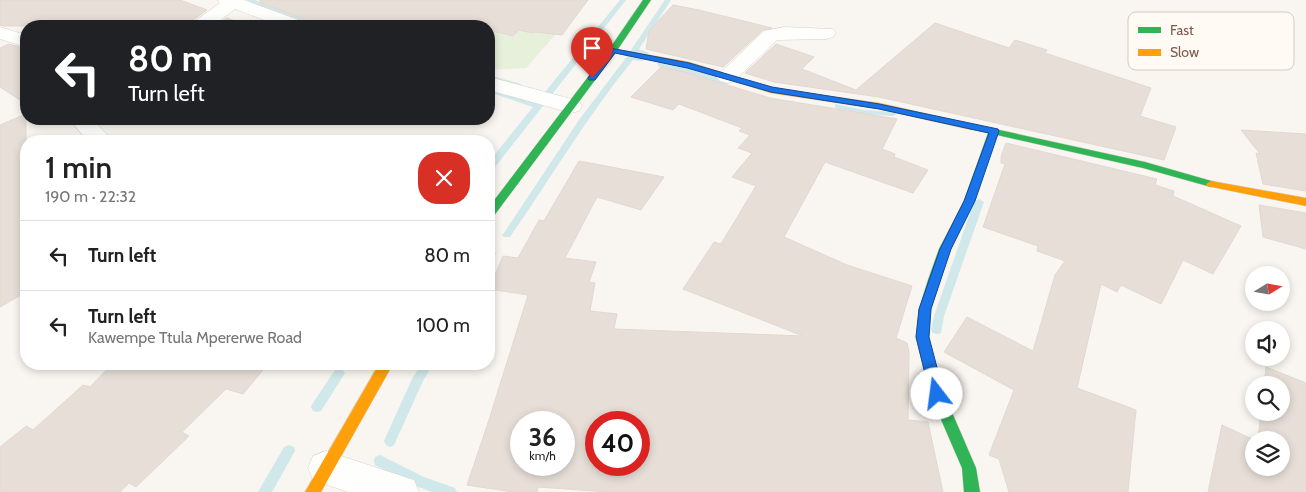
<!DOCTYPE html>
<html lang="en">
<head>
<meta charset="utf-8">
<style>
	:root { --surface:#fff; --page:#f2f2f2; --text:#222; --muted:#767676; --line:#e0e0e0 }
	body { margin:0; font-family:Cabin,sans-serif; background:var(--page); color:var(--text); height:100vh; display:flex; flex-direction:column; font-size:19px; white-space:nowrap }
	* { box-sizing:border-box; margin:0 }
	p { font-size:16px; color:var(--muted) }
	.icon { flex:none; width:28px; height:28px; fill:none; stroke:currentColor; stroke-width:2; stroke-linecap:round; stroke-linejoin:round }
	.map { position:relative; flex:1; overflow:hidden }
	.panel { position:absolute; left:20px; top:135px; width:475px; height:235px; display:flex; flex-direction:column; background:var(--surface); border-radius:20px; box-shadow:0 2px 8px #0003 }
	.panel>* { flex:none }
	.banner { position:absolute; left:20px; top:20px; width:475px; height:105px; border-radius:20px; box-shadow:0 2px 8px #0003; background:#202124; color:#fff; overflow:hidden }
	.needle { width:32px; rotate:79deg }
	.tools { position:absolute; left:1245px; top:266px; display:grid; gap:10px }
	.tools a { display:grid; place-items:center; width:45px; height:45px; border-radius:50%; background:var(--surface); box-shadow:0 2px 8px #0003; font-size:25px }
	.speed { position:absolute; left:510px; top:411px; display:flex; gap:10px; font-size:25px; font-weight:700; text-align:center }
	.speed>* { display:grid; place-content:center; width:65px; height:65px; border-radius:50%; background:var(--surface); box-shadow:0 2px 8px #0003; line-height:1 }
	.speed small { font-size:12px; font-weight:400 }
	.speed .limit { border:8px solid #d22; background:#fff; color:#111 }
	.pin { position:absolute; display:grid; place-items:center; width:42px; height:42px; color:#fff; margin:-51px -21px; border-radius:50% 50% 50% 0; rotate:-45deg; box-shadow:0 0 5px #0007 }
	.pin .icon { rotate:45deg }
	.me { position:absolute; width:55px; margin:-28px; rotate:345deg; stroke-linejoin:round; filter:drop-shadow(0 0 4px #0008) }
	.turn { display:flex; align-items:center; gap:18px; height:105px; padding:0 25px; font-size:22px }
	.turn .icon { width:65px; height:65px; stroke-width:2.5 }
	.turn b { display:block; font-size:35px; line-height:42px }
	.round { display:grid; place-items:center; flex:none; width:52px; height:52px; border-radius:20px; background:var(--page) }
	.headline { display:flex; align-items:center; justify-content:space-between; height:85px; padding:0 25px }
	h1 { font-size:30px; font-weight:600; line-height:38px }
	ul { padding:0; list-style:none }
	li { display:flex; align-items:center; gap:15px; height:70px; padding:0 25px; border-top:1px solid var(--line) }
	li div { flex:1 }
	li b { display:block; font-size:19px }
	li em { font-style:normal }
	.map>svg:first-child { display:block }
	.green { fill:#e7f0db }
	.lines { fill:none; stroke-linecap:round; stroke-linejoin:round }
	.stream { fill:#d0e8ea; fill-rule:evenodd }
	.building { fill:#e6ded7; stroke:#e2d8d2; fill-rule:evenodd }
	.street-casing { stroke:#d7d1cb; stroke-width:1 }
	.fast-casing { stroke:#d9d2cb; stroke-width:1 }
	.slow-casing { stroke:#d9d2cb; stroke-width:1 }
	.street { fill:#fefefd; fill-rule:evenodd }
	.fast { fill:#30b455; fill-rule:evenodd }
	.slow { fill:#ff9f0a; fill-rule:evenodd }
	.route { fill:#1a73e8; stroke:#114b97 }
	.key { fill:#fffaf3; stroke:#d7cbc1; stroke-width:1 }
	.key-label { font-size:14px; fill:#7a5c4d }
</style>
</head>
<body>
<div class="map">
<svg width="1306" height="492" viewBox="0 0 1306 492">
	<rect width="100%" height="100%" fill="#f9f5f0"/>
	<polygon class="green" points="465,8 556,34 526,68 489,70 489,26 431,26"/>
	<g class="lines">
		<g class="stream">
			<polygon points="246,0 255,0 321,26 312,26"/>
			<polygon points="620,0 626,0 492,171 489,172 489,163 492,158 533,107 489,92 489,88 536,103"/>
			<polygon points="665,0 671,0 639,49 649,53 645,55 632,52 631,50"/>
			<path d="M 628,55 L 642,57 L 646,59 L 642,61 L 633,60 C 587,116 551,178 510,237 L 504,237 L 502,235 L 504,233 L 579,120 Z"/>
			<polygon points="658,62 664,62 730,80 731,82 727,84 724,84 658,66"/>
			<polygon points="489,75 521,84 522,86 518,88 489,79"/>
			<polygon points="835,104 864,110 893,112 897,114 893,116 864,114 835,108"/>
			<polygon points="979,199 984,202 944,316 941,333 937,334 933,333 931,330 934,316 974,202"/>
			<polygon points="491,249 496,253 493,259 489,260 489,250"/>
			<polygon points="421,364 433,364 423,381 394,445 390,447 386,445 384,441 412,379"/>
			<polygon points="339,368 343,370 345,373 343,376 321,411 317,412 313,411 311,407 313,403 335,370"/>
			<polygon points="289,445 294,447 295,451 272,492 258,492 284,447"/>
			<polygon points="380,455 424,477 455,488 457,492 432,492 416,486 375,465 374,461 375,457"/>
		</g>
	</g>
	<g class="building">
		<polygon points="0,0 180,0 207,10 193,20 190,26 4,26 0,25"/>
		<polygon points="260,0 588,0 562,35 534,32 532,33 519,30 513,36 489,30 489,26 473,26 447,20 435,26 323,26 260,3"/>
		<polygon points="673,5 699,10 772,28 763,30 723,67 646,49 649,31"/>
		<polygon points="227,18 243,24 242,26 216,26"/>
		<polygon points="935,23 1009,48 1015,40 1047,50 1045,53 1151,88 1140,116 1176,127 1164,160 879,97 774,82 745,73 776,44 814,57 802,69 856,90"/>
		<polygon points="9,44 26,49 26,104 0,87 0,48"/>
		<path d="M 661,67 L 685,72 L 770,98 L 897,119 L 882,149 L 895,154 L 894,157 L 928,170 L 913,193 L 825,162 L 784,237 L 847,265 L 912,286 L 896,338 L 907,343 L 909,352 L 908,420 L 928,422 L 943,492 L 608,492 L 538,487 L 537,492 L 513,492 L 467,485 L 487,426 L 528,295 L 489,289 L 503,256 L 518,258 L 539,220 L 544,221 L 579,161 L 664,177 L 641,210 L 597,197 L 565,258 L 596,262 L 589,282 L 595,283 L 590,311 L 617,314 L 614,329 L 803,336 L 683,289 L 714,242 L 721,244 L 756,186 L 732,177 L 752,153 L 738,148 L 750,135 L 739,131 L 742,128 L 679,104 L 673,110 L 631,97 ZM 521,422 L 564,422 L 564,465 L 521,465 ZM 596,422 L 639,422 L 639,465 L 596,465 Z"/>
		<polygon points="26,114 26,292 0,307 0,125"/>
		<polygon points="1241,130 1306,134 1306,191 1263,184 1256,153 1260,154"/>
		<polygon points="1006,143 1157,179 1155,185 1174,191 1173,196 1241,226 1213,274 1183,260 1161,304 1121,285 1117,292 1101,284 1077,388 1136,410 1128,492 1009,492 999,459 989,455 1014,390 944,352 967,317 1033,351 1055,275 1065,261 1037,251 1038,246 983,227 1005,164 1001,163 1001,157"/>
		<polygon points="1259,205 1306,213 1306,249 1263,237"/>
		<polygon points="112,364 268,364 243,394 226,389 182,432 189,436 136,487 129,483 120,492 0,492 0,447 26,426 33,430 83,385 90,387"/>
		<polygon points="1266,367 1306,383 1306,492 1208,492 1222,425 1254,440 1254,468 1281,468 1281,440 1258,440 1261,412 1281,412 1281,385 1264,385"/>
	</g>
	<g class="lines">
		<g class="street-casing">
			<g id="street">
				<polygon points="218,0 244,0 304,22 307,26 280,26 235,9 213,26 192,26 194,22 220,3"/>
				<polygon points="0,27 26,35 26,47 0,39"/>
				<polygon points="784,27 833,29 836,33 833,37 826,39 777,40 734,81 727,83 720,81 716,77 720,73 764,31"/>
				<polygon points="489,77 579,101 582,106 579,111 571,113 489,90"/>
				<polygon points="69,119 92,119 113,141 88,141"/>
				<polygon points="326,451 414,480 419,492 348,492 313,480 308,468 313,456"/>
			</g>
		</g>
		<g class="fast-casing">
			<g id="fast">
				<polygon points="643,0 651,0 616,52 493,217 489,218 489,207 610,48"/>
				<polygon points="972,124 1145,162 1215,182 1216,184 1211,187 1143,168 997,135 974,201 951,249 940,280 931,309 928,337 944,394 976,468 980,492 964,492 962,468 930,394 916,337 919,309 928,280 939,249 964,201 988,133 969,129 967,127"/>
			</g>
		</g>
		<g class="slow-casing">
			<g id="slow">
				<polygon points="610,48 689,62 772,88 879,103 972,124 977,127 972,130 879,109 771,93 687,67 610,52"/>
				<polygon points="1211,181 1306,198 1306,206 1207,186 1206,184"/>
				<polygon points="379,364 393,364 321,492 305,492"/>
			</g>
		</g>
		<use href="#street" class="street"/>
		<use href="#fast" class="fast"/>
		<use href="#slow" class="slow"/>
	</g>
	<polygon class="route" points="610,48 689,63 772,87 879,104 998,129 999,131 975,201 951,249 931,309 929,337 944,394 942,398 937,400 932,398 930,394 916,337 919,309 940,249 964,201 989,133 879,109 771,92 687,68 615,53 595,80 589,80 588,78"/>
	<rect x="1128" y="12" width="166" height="58" rx="8" class="key"/>
	<rect x="1138" y="27" width="23" height="6" fill="#30b455"/>
	<rect x="1138" y="49" width="23" height="7" fill="#ff9f0a"/>
	<g class="key-label">
		<text x="1170" y="35">Fast</text>
		<text x="1170" y="57">Slow</text>
	</g>
</svg>
<div class="tools">
<a><svg class="needle" viewBox="-14 -14 28 28"><path d="M0-13l5 13h-10z" fill="#e53935"/><path d="M0 13l5-13h-10z" fill="#767676"/></svg></a>
<a><svg class="icon" aria-label="sound" viewBox="0 0 24 24"><path d="M4 9h4l5-4v14l-5-4H4zM17 9q2 3 0 6"/></svg></a>
<a><svg class="icon" aria-label="search" viewBox="0 0 24 24"><circle cx="10" cy="10" r="6"/><path d="M15 15l6 6"/></svg></a>
<a><svg class="icon" aria-label="layers" viewBox="0 0 24 24"><path d="M12 4l9 5-9 5-9-5zM3 14l9 5 9-5"/></svg></a>
</div>
<div class="speed"><div>36<small>km/h</small></div><div class="limit">40</div></div>
<div class="pin" style="left:592px;top:78px;background:#d93025"><svg class="icon" aria-label="arrive" viewBox="0 0 24 24"><path d="M6 21V4h12l-3 4 3 4H6"/></svg></div>
<svg class="me" style="left:937px;top:394px" viewBox="-20 -20 40 40"><circle r="19" fill="#fff"/><path d="M0-13L10 11 0 6-10 11z" fill="#1a73e8"/></svg>
<div class="banner">
<div class="turn"><svg class="icon" aria-label="left" viewBox="0 0 24 24"><path d="M17 20v-9H6M10 6l-5 5 5 5"/></svg><div><b>80 m</b>Turn left</div></div>
</div>
<section class="panel">
<div class="headline"><div><h1>1 min</h1><p>190 m · 22:32</p></div><a class="round" style="background:#d93025;color:#fff"><svg class="icon" aria-label="close" viewBox="0 0 24 24"><path d="M6 6l12 12M18 6L6 18"/></svg></a></div>
<ul>
<li><svg class="icon" aria-label="left" viewBox="0 0 24 24"><path d="M17 20v-9H6M10 6l-5 5 5 5"/></svg><div><b>Turn left</b></div><em>80 m</em></li>
<li><svg class="icon" aria-label="left" viewBox="0 0 24 24"><path d="M17 20v-9H6M10 6l-5 5 5 5"/></svg><div><b>Turn left</b><p>Kawempe Ttula Mpererwe Road</p></div><em>100 m</em></li>
</ul>
</section>
</div>
</body>
</html>
